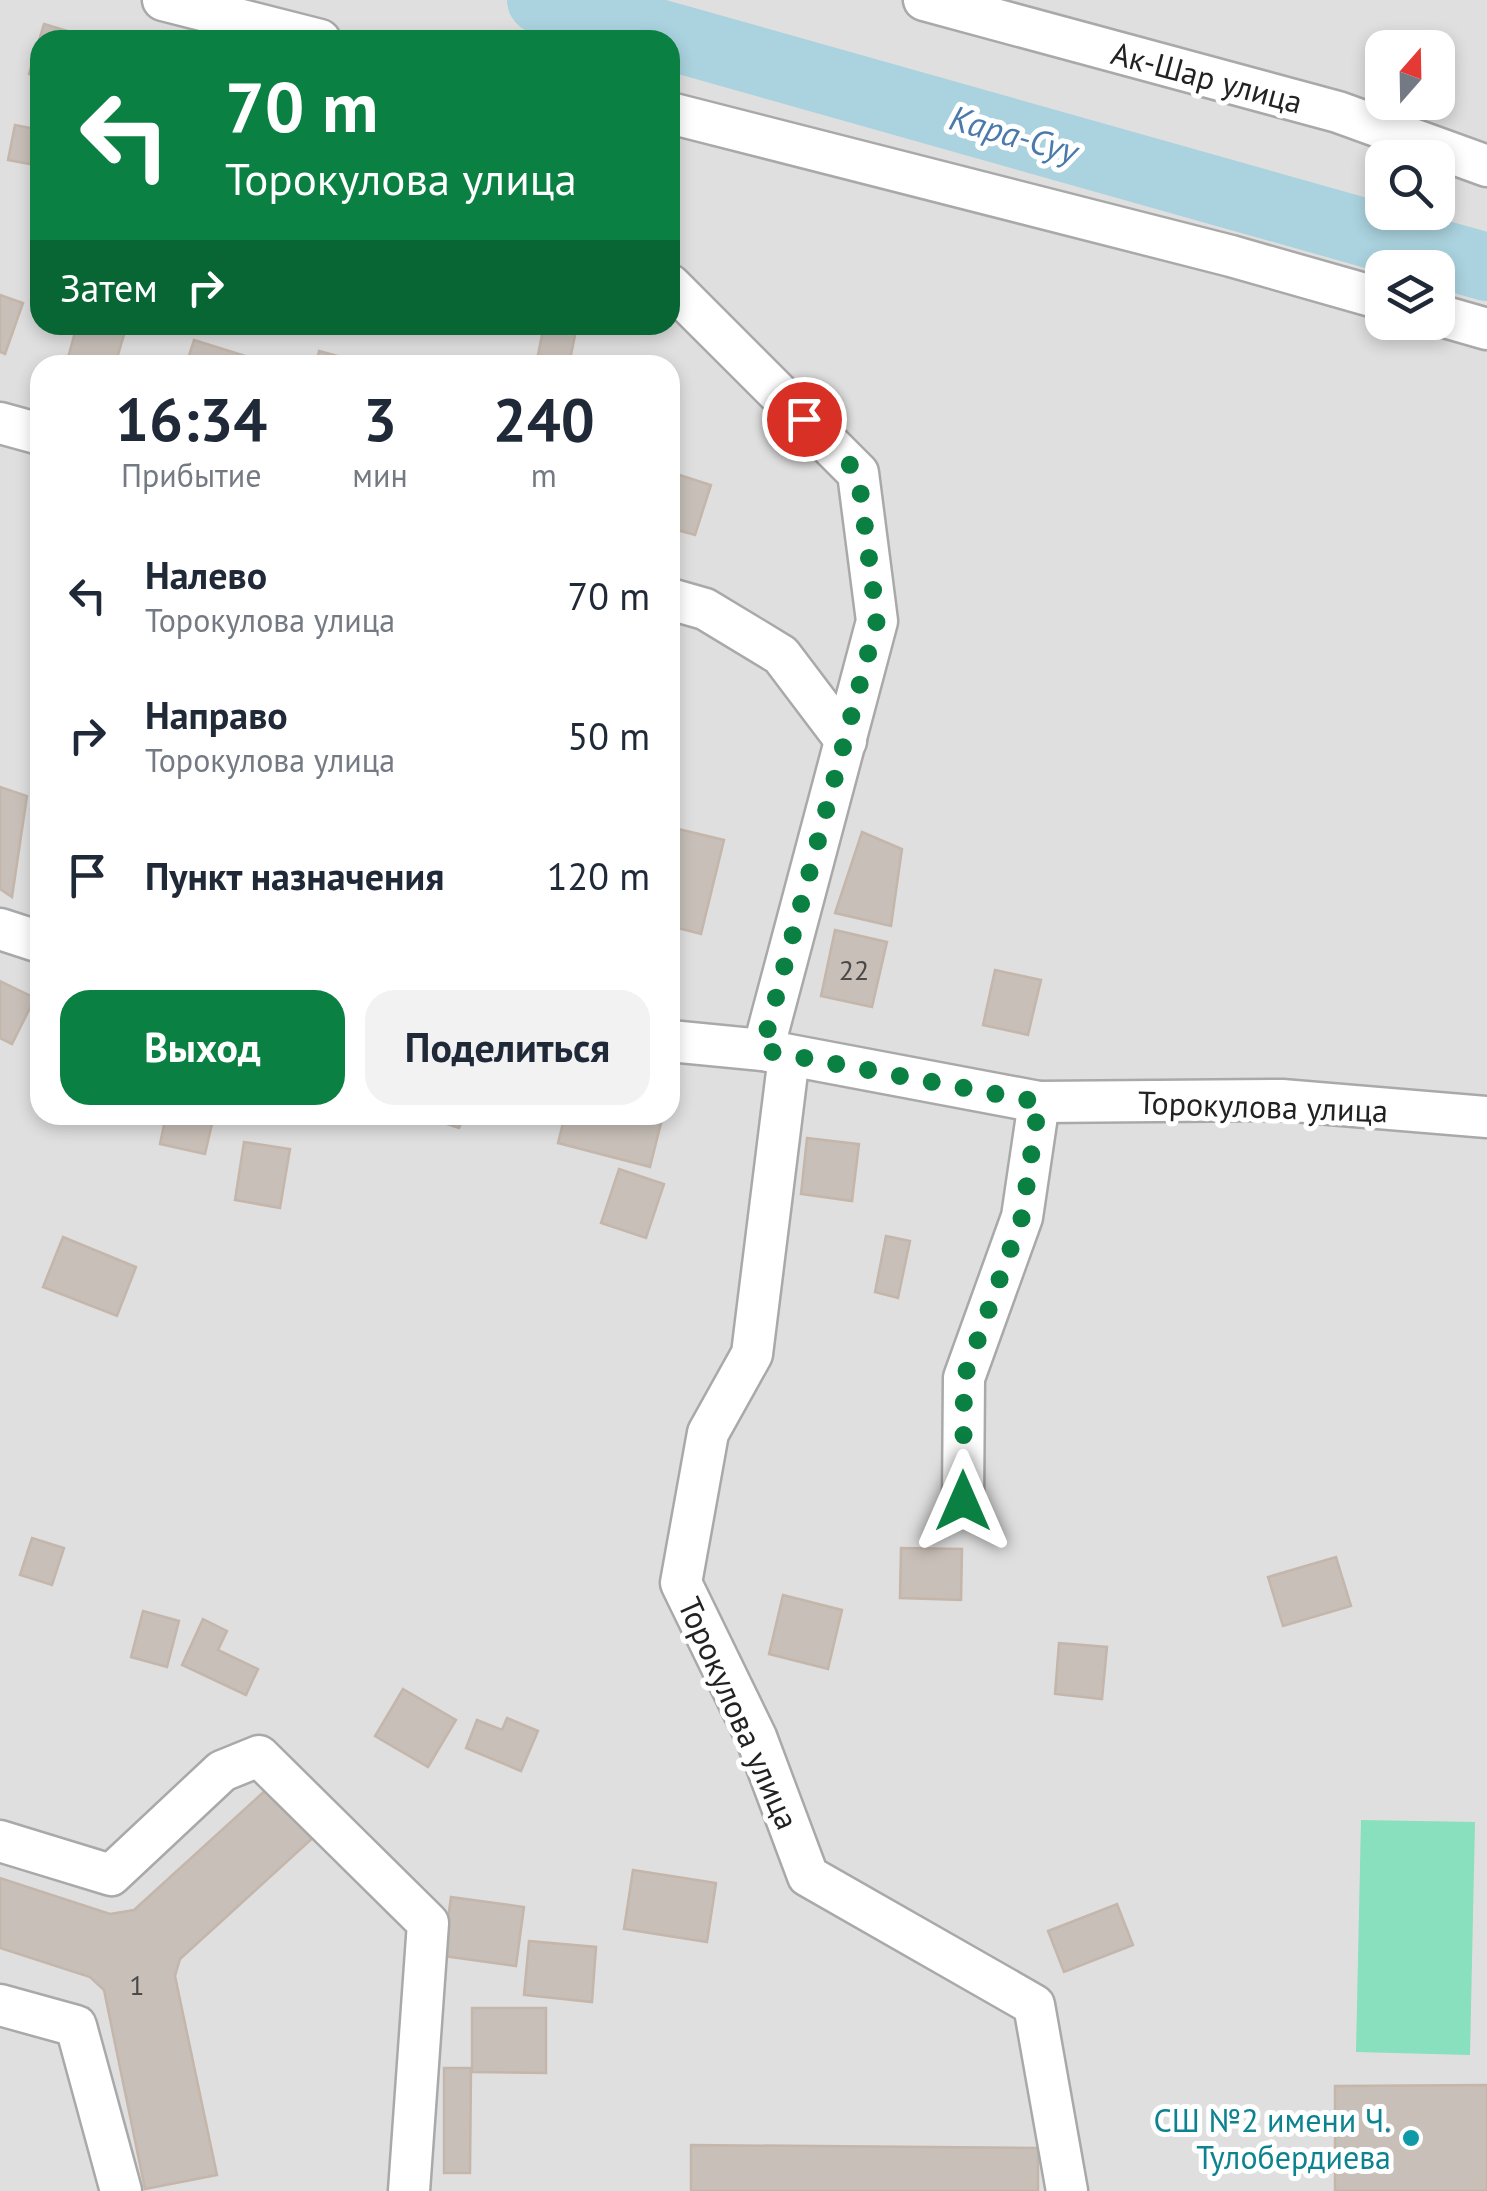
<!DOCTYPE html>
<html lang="ru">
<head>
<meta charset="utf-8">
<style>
	:root { --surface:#fff; --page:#f2f2f3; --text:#1f2937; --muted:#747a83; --accent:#0b8043 }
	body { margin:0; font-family:"PT Sans",sans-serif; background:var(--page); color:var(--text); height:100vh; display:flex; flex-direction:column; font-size:38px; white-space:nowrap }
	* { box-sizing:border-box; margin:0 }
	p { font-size:32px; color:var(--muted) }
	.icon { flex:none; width:55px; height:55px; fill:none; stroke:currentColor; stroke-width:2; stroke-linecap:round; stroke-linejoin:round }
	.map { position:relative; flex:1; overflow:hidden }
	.side { position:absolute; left:30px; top:355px; width:650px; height:770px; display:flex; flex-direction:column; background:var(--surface); border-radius:30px; box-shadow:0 5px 15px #0003 }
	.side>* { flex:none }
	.guide { position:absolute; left:30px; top:30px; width:650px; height:305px; border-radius:30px; box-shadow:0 5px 15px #0003; background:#0b8043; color:#fff; overflow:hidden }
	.needle { width:65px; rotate:20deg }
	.controls { position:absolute; left:1365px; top:30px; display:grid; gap:20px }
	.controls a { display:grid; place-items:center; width:90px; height:90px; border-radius:20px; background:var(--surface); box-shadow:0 5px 15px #0003; font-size:50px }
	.pin { position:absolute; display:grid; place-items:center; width:85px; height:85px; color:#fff; margin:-42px; border:5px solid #fff; border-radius:50%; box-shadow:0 2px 10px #0007 }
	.me { position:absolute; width:110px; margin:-55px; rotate:0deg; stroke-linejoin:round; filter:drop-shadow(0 0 8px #0008) }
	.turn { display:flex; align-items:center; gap:35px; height:210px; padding:0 30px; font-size:45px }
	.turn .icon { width:130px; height:130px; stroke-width:2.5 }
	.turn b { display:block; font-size:70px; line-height:85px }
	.then { display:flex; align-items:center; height:95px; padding:0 30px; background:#0003; gap:20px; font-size:38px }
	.eta { display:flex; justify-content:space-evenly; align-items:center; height:170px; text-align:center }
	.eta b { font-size:60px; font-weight:700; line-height:70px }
	.action { display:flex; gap:20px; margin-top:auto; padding:20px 30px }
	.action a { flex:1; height:115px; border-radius:30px; background:var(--accent); color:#fff; font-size:40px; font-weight:700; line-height:115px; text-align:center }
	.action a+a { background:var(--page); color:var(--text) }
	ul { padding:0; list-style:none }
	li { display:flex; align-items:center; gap:30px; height:140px; padding:0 30px }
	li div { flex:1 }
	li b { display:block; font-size:38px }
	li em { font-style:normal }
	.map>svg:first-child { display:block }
	.residential { fill:#e0dfdf; fill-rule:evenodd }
	.pitch { fill:#88e0be }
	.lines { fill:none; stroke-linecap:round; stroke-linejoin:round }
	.river { stroke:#aad3df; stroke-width:68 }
	.building { fill:#c7bfb8; stroke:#c4b6ab; stroke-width:2.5 }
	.minor-casing { stroke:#a9a9a9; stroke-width:45 }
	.minor { stroke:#fff; stroke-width:40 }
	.route { stroke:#0b8043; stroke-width:18; stroke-dasharray:0 32.4 }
	.culture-dot { fill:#0f9aa8; stroke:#fff; stroke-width:4 }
	.labels { text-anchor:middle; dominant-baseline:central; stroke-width:10; stroke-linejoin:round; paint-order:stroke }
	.number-label { font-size:28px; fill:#4b4948 }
	.street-label { font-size:32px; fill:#222; stroke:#fff }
	.culture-label { font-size:32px; fill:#0d838f; stroke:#fff; text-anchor:end }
	.water-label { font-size:35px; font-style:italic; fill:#4a7aab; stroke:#fff }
</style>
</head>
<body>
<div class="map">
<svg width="1487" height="2191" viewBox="0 0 1487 2191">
	<rect width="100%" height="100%" fill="#f2efe9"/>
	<path class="residential" d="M 0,0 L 1487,0 L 1487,2191 L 0,2191 ZM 40,40 L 670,40 L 670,325 L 40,325 ZM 1382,48 L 1438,48 L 1438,102 L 1382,102 ZM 1382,158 L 1438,158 L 1438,212 L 1382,212 ZM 1382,268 L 1438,268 L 1438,322 L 1382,322 ZM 40,365 L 670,365 L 670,1115 L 40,1115 Z"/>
	<polygon class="pitch" points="1361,1820 1475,1822 1470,2055 1356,2052"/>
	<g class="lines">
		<polyline class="river" points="541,0 1487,267"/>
	</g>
	<g class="building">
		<polygon points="44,24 97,40 40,40 40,78 29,74"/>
		<polygon points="15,125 40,130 40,166 8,160"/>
		<polygon points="0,295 23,303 5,354 0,352"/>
		<polygon points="77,325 126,328 115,365 66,365"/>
		<polygon points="544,325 577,325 569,365 536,365"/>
		<polygon points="194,340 261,361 259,365 186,365"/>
		<polygon points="319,351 371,365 316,365"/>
		<polygon points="670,472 711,485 695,535 670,528"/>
		<polygon points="0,787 27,796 12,897 0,889"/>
		<polygon points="670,827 724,840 701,934 670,926"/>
		<polygon points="862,832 902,849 891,926 835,913"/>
		<polygon points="835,930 887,942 872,1007 821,996"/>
		<polygon points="995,970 1041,980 1028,1035 983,1025"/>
		<polygon points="0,981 35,998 12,1044 0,1038"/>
		<polygon points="166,1115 214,1115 205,1154 160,1144"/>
		<polygon points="420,1115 464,1115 459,1128"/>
		<polygon points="565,1115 663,1115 650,1167 558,1143"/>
		<polygon points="807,1138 859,1144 852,1201 801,1194"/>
		<polygon points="244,1142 290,1149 280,1208 235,1200"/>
		<polygon points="619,1169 664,1184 646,1238 601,1223"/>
		<polygon points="886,1236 910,1241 898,1298 875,1292"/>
		<polygon points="63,1237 136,1267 117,1316 43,1287"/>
		<polygon points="32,1538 64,1548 52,1585 20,1575"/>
		<polygon points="901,1548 962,1549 961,1600 900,1598"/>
		<polygon points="1336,1557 1351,1606 1283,1626 1268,1577"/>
		<polygon points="783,1595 842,1610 828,1669 769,1654"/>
		<polygon points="143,1611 179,1621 167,1667 131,1657"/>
		<polygon points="203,1619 227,1631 218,1650 258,1669 246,1695 182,1665"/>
		<polygon points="1059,1643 1107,1647 1102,1699 1055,1694"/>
		<polygon points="403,1689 456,1720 428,1767 375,1736"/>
		<polygon points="507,1718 538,1731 521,1771 466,1748 477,1720 502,1730"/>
		<polygon points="269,1787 315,1836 180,1959 175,1976 217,2175 145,2189 104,1990 90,1977 0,1948 0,1878 110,1914 134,1910"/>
		<polygon points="633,1870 716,1883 707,1942 624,1929"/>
		<polygon points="451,1897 524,1907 516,1966 443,1956"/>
		<polygon points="1117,1904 1133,1945 1064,1972 1048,1931"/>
		<polygon points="529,1941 596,1947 592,2002 524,1995"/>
		<polygon points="472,2008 546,2008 546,2073 472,2072"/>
		<polygon points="444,2068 471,2068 470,2173 444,2173"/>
		<polygon points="1487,2085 1487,2191 1335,2191 1335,2086"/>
		<polygon points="691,2145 1038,2148 1038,2191 691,2191"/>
	</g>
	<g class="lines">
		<g class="minor-casing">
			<g id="minor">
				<polyline points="163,0 320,40"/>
				<polyline points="924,0 1338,112 1487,166"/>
				<polyline points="670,113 1231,256 1382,299"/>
				<polyline points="670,285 858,473 877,621 763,1050"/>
				<polyline points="1438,315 1487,329"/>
				<polyline points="0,423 40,434"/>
				<polyline points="670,599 705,609 781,655 846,741"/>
				<polyline points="0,929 40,942"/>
				<polyline points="670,1041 763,1050 1039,1102 1282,1100 1487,1117"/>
				<polyline points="789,1056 752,1354 708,1433 681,1583 756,1737 808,1876 1034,2005 1067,2191"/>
				<polyline points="963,1501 964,1378 1022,1217 1039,1102"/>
				<polyline points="0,1841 111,1875 222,1771 259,1756 428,1923 409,2191"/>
				<polyline points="0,2005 76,2026 121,2191"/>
			</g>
		</g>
		<use href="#minor" class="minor"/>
	</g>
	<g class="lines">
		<polyline class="route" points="804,419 858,473 877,620 762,1050 1039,1102 1022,1217 964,1378 963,1501"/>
	</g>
	<circle class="culture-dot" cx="1411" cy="2138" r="10"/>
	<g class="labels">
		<g class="number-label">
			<text x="854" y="969">22</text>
			<text x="137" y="1984">1</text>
		</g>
		<g class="street-label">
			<text transform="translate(1207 77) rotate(15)">Ак-Шар улица</text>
			<text transform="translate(1263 1106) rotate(2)">Торокулова улица</text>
			<text transform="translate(739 1713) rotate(66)">Торокулова улица</text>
		</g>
		<g class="culture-label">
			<text x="1391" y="2120">СШ №2 имени Ч.<tspan x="1391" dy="37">Тулобердиева</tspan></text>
		</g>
		<g class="water-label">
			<text transform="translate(1014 134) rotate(16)">Кара-Суу</text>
		</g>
	</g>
</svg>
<div class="controls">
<a><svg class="needle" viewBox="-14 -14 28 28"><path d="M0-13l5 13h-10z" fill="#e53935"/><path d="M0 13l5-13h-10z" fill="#747a83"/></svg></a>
<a><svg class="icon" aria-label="search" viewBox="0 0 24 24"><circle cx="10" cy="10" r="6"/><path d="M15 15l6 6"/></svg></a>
<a><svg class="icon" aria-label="layers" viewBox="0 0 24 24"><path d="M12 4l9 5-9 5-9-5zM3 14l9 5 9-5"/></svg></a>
</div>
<div class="pin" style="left:804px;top:419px;background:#d93025"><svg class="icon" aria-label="arrive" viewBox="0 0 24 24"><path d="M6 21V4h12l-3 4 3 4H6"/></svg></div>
<svg class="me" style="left:963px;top:1501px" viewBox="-20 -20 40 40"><path d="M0-17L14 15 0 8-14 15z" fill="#0b8043" stroke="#fff" stroke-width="4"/></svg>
<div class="guide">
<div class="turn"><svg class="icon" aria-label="left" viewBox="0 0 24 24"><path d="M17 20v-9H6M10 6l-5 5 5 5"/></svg><div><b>70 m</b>Торокулова улица</div></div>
<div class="then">Затем<svg class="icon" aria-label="right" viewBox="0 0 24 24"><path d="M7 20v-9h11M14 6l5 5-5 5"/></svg></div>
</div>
<section class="side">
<div class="eta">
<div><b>16:34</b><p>Прибытие</p></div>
<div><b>3</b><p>мин</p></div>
<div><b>240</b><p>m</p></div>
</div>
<ul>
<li><svg class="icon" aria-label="left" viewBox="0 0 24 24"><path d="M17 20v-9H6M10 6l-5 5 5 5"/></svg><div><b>Налево</b><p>Торокулова улица</p></div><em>70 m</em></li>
<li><svg class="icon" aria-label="right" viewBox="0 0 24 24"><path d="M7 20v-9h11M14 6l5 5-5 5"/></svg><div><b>Направо</b><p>Торокулова улица</p></div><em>50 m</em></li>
<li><svg class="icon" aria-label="arrive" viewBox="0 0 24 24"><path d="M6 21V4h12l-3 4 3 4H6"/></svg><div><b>Пункт назначения</b></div><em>120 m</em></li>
</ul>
<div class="action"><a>Выход</a><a>Поделиться</a></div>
</section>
</div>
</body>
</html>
